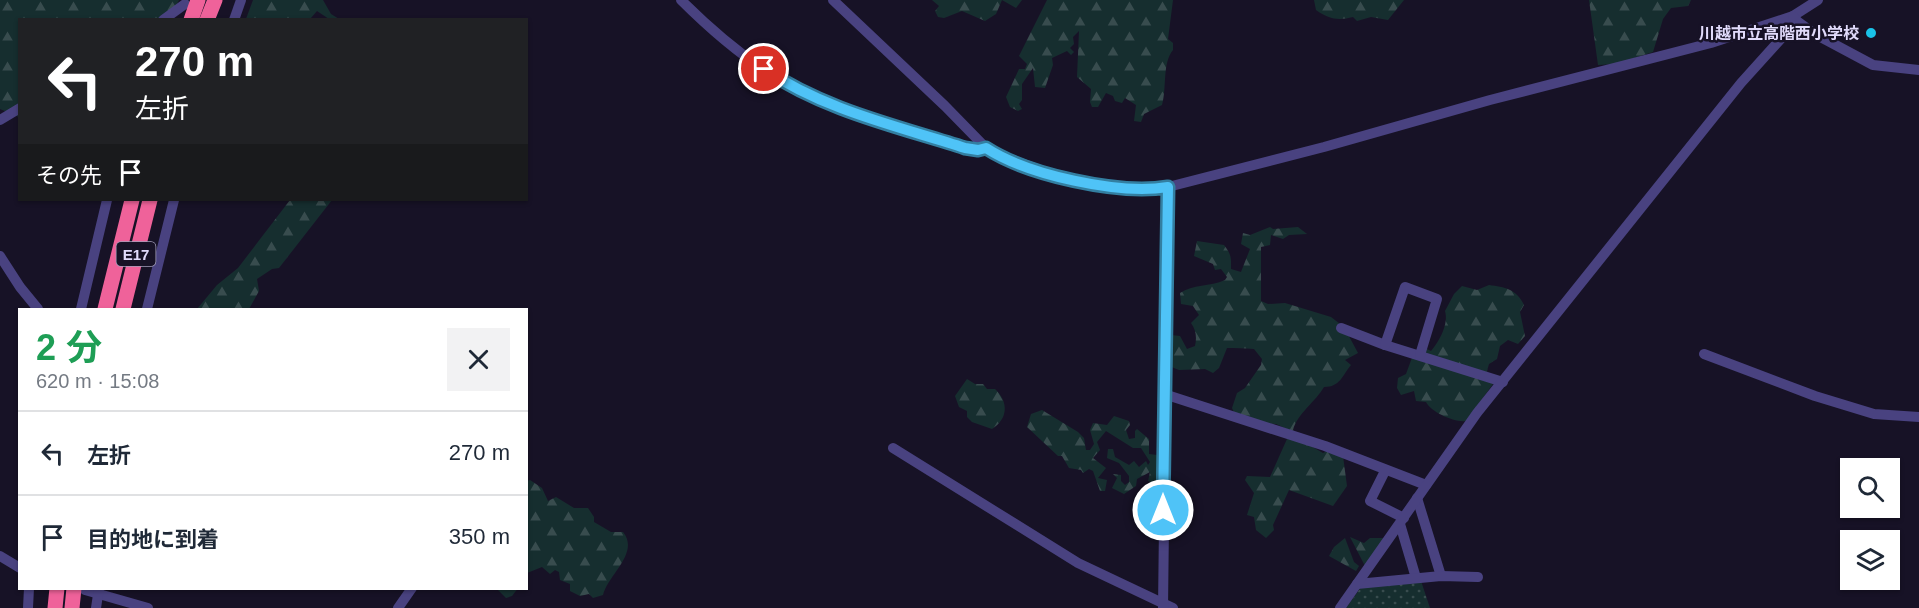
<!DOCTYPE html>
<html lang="ja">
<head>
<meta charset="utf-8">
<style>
	:root { --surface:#fff; --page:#f2f2f3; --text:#1f2937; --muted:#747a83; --line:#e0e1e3 }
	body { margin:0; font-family:Arial,"Noto Sans JP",sans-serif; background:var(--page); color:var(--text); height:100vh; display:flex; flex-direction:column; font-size:22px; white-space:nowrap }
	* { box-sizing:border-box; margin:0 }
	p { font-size:20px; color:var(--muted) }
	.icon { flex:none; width:33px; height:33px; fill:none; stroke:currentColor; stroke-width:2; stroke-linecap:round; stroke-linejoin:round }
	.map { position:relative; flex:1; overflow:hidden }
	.drawer { position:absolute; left:18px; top:308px; width:510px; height:282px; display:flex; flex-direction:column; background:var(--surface); border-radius:0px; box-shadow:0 2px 4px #0004 }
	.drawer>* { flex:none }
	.guide { position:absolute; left:18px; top:18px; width:510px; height:183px; border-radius:0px; box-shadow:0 2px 4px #0004; background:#202124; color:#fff; overflow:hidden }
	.controls { position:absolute; left:1840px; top:458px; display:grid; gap:12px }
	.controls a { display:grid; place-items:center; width:60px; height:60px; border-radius:0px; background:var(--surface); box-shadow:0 2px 4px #0004; font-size:30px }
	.pin { position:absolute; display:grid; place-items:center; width:51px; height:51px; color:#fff; margin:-26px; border:3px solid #fff; border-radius:50%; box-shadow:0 2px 6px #0007 }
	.me { position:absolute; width:66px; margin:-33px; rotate:0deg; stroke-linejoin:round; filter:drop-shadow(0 0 4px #0008) }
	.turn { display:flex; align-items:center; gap:21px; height:126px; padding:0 18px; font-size:27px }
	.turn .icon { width:78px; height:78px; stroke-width:2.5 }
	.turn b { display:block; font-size:42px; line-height:51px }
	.then { display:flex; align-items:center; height:57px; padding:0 18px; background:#0003; gap:12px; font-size:22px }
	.round { display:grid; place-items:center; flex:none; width:63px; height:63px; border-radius:0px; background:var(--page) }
	.headline { display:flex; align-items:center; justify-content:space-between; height:102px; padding:0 18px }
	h1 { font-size:36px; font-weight:700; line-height:45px; color:#1e9e55 }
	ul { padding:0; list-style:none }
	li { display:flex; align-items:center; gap:18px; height:84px; padding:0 18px; border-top:2px solid var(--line) }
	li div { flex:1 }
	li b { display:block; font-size:22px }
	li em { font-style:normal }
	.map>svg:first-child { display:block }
	.forest { fill:url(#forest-firs) }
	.park { fill:url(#park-dots) }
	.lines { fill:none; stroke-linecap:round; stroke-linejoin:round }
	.minor { stroke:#494280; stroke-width:10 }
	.highway { stroke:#ef629a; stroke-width:15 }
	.route-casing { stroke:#337fa1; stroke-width:15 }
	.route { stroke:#4fc3f7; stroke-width:10 }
	.poi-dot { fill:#1ac2e8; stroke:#171226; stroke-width:2 }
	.labels { text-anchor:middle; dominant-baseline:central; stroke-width:5; stroke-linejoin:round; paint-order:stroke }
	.shield { fill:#171226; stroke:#a49fbb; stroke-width:1.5 }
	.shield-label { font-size:15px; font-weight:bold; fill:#e1dbfb }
	.poi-label { font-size:16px; font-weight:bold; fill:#e1dbfb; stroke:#171226; text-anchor:end }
</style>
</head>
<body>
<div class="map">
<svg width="1919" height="608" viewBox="0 0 1919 608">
	<defs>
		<pattern id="forest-firs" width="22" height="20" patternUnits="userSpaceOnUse" patternTransform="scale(1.5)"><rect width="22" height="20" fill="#162e2f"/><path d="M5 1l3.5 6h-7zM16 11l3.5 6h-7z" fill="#384c4e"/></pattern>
		<pattern id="park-dots" width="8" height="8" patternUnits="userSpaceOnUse" patternTransform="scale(1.5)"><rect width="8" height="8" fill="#162e2f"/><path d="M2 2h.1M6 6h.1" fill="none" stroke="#384c4e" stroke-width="1.8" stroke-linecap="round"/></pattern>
	</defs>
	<rect width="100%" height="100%" fill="#171226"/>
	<g class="forest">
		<polygon points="0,0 179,0 170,19 20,20 19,117 0,109"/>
		<polygon points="253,0 323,0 331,14 339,19 329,19 317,11 310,19 246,19"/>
		<polygon points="932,0 1022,0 1016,8 1002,0 996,14 985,21 962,11 944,18 938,17 935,11 939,6"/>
		<path d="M 1047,0 L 1173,0 L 1168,39 L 1173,43 L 1173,50 C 1162,63 1167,88 1162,105 L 1144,114 L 1141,122 L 1134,121 L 1136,105 L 1125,98 L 1122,103 L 1115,101 L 1113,96 L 1106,93 L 1098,107 L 1092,107 L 1090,102 L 1091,89 L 1077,77 L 1079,31 L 1073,37 L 1074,44 L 1070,48 L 1074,52 L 1071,55 L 1067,51 L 1052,58 L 1053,65 L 1045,88 L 1035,87 L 1033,68 L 1022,84 L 1022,100 L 1019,104 L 1022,109 L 1018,111 L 1010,107 L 1006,97 L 1019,69 L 1025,69 L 1027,64 L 1019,56 Z"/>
		<path d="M 1314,0 L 1404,0 L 1388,20 L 1371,17 L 1357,21 L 1353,17 C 1338,21 1329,19 1316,10 Z"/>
		<polygon points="1589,0 1691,0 1688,6 1671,8 1663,19 1653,52 1616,64 1598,65"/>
		<polygon points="290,200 332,200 279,268 272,269 257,279 259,291 249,309 197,309 217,285 238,268"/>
		<path d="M 1270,227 L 1273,229 L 1298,227 L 1307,234 L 1289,235 L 1283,239 L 1271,235 L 1270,245 L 1261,247 L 1261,301 L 1268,304 L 1285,303 L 1331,317 L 1344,327 L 1358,353 L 1345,360 L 1351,365 C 1342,376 1340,387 1324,387 C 1316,401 1297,414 1293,430 L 1299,439 L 1323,453 L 1331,449 L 1343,456 L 1347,486 L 1333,506 L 1289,490 L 1273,525 L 1274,530 L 1266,538 L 1256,530 L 1254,517 L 1247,515 L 1254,493 L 1245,480 L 1247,476 L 1270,477 L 1287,439 L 1287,429 L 1276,424 L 1239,423 L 1232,408 L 1237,393 L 1245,388 L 1261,365 L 1262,359 L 1254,349 C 1244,348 1236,348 1227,348 L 1219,368 L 1213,373 L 1205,369 L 1179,370 L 1169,366 L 1171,335 L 1180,336 L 1187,349 L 1195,346 C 1197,337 1196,330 1191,323 L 1199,315 L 1193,306 L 1181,304 L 1180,293 C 1193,284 1210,287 1225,280 L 1227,277 L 1221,269 L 1215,270 L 1213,264 L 1194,256 L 1197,241 L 1224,245 C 1232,255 1231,259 1231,269 L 1241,272 L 1250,249 L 1241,244 L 1243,233 L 1250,235 Z"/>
		<path d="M 1489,285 C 1504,287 1517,289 1524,305 L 1520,312 L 1525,336 L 1518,344 L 1508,340 L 1500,346 L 1497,359 L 1489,364 L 1487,371 L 1493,384 L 1466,421 C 1455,423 1431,412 1426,402 L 1416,401 L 1414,391 L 1401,395 L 1397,388 L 1398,378 L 1406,374 L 1413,355 L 1425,348 L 1431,351 C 1439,342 1449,324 1445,311 L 1454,294 L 1462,286 L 1477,290 Z"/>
		<path d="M 967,379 L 975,384 L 983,384 L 987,389 L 995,389 C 1009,402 1008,419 992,429 L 972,422 L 967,417 L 967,411 L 959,407 L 955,396 Z"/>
		<polygon points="1042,410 1078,432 1084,438 1086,450 1090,450 1094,444 1090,430 1093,423 1107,425 1114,416 1129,421 1130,425 1126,430 1129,439 1135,438 1135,431 1137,429 1149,439 1149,454 1157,455 1160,476 1155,484 1148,481 1150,472 1137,479 1136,486 1124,494 1112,488 1117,478 1113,474 1121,475 1121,481 1125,485 1129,482 1129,476 1119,463 1107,458 1108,449 1113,449 1115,457 1129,465 1134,461 1139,467 1146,461 1148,465 1150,462 1141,448 1133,448 1106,431 1097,442 1100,450 1093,458 1106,468 1098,478 1107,480 1105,491 1100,491 1093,471 1089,469 1083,473 1081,470 1069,468 1062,456 1058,456 1027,427 1031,414"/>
		<path d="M 530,480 L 542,488 L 548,501 L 556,497 L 574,508 L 588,508 L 594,517 L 594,522 L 611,532 L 623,532 C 640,553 608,575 603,595 L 593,598 L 589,594 L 580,596 L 570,591 L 570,584 L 560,580 L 559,572 L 555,570 L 550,574 L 542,567 L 527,573 L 526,481 Z"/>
		<polygon points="1350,537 1364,543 1370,538 1384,538 1365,566"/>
		<polygon points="1345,538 1354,562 1359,566 1356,571 1329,556 1334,547"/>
		<polygon points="496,588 518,588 512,596 506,598"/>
	</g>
	<polygon class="park" points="1421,581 1430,608 1346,608 1362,586"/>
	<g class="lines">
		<g class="minor">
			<path d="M 681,0 C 718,37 761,73 809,95 C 859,118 913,132 965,148 L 978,150 L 986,148"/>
			<polyline points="833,0 945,106 986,148 996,154 1046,172 1118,189 1139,190 1168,187 1324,147 1490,100 1711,43 1793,16 1818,0"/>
			<polyline points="163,20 185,4"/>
			<polyline points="234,20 241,0"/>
			<polyline points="1797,21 1815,34 1873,65 1919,70"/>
			<polyline points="0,120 20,108"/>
			<polyline points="0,256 20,287 38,309"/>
			<polyline points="81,309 107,200"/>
			<polyline points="147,309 174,200"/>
			<polyline points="1341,328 1385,345 1503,382"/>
			<polyline points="1385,345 1405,287 1437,299 1420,355"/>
			<polyline points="1704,354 1815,396 1874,414 1919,417"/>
			<polyline points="1164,394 1325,446 1426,485"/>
			<polyline points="893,448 1078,563 1173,608"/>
			<polyline points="1385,471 1370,501 1404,518"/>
			<polyline points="1417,498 1441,576"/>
			<polyline points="1400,524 1416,578"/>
			<polyline points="0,556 20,568"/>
			<polyline points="1357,584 1441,576 1478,577"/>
			<polyline points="85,590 148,608"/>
			<polyline points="28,608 29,588"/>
			<polyline points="96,608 99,588"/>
			<polyline points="398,608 412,588"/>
			<polyline points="1163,608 1168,187"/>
			<polyline points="1340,608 1477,413 1741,83 1797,21 1793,16"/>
		</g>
		<g class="highway">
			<polyline points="191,20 198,0"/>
			<polyline points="207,20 215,0"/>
			<polyline points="105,309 132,200"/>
			<polyline points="123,309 150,200"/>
			<polyline points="55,608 57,588"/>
			<polyline points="72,608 74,588"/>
		</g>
	</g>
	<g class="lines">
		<g class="route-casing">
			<path id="route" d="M 764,69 C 824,110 897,126 965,148 L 978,150 L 986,148 C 1028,175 1118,195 1168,187 L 1163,510"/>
		</g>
		<use href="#route" class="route"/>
	</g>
	<circle class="poi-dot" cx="1871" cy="33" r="6"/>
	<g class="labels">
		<rect class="shield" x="116.5" y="242" width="39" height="24" rx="4.5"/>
		<g class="shield-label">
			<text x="136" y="254">E17</text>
		</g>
		<g class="poi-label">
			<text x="1859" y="33">川越市立高階西小学校</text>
		</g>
	</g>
</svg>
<div class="controls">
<a><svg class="icon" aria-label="search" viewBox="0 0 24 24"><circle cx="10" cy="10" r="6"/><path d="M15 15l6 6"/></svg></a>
<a><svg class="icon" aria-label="layers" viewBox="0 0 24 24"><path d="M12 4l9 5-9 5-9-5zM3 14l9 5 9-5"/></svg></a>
</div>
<div class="pin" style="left:764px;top:69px;background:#d93025"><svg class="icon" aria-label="arrive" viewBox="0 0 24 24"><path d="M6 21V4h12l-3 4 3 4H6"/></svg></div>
<svg class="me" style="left:1163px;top:510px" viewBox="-20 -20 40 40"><circle r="17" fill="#4fc3f7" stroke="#fff" stroke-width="3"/><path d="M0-11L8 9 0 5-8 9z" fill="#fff"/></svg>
<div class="guide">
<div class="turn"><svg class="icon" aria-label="left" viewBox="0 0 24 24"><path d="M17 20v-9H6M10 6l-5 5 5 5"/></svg><div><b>270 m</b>左折</div></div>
<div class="then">その先<svg class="icon" aria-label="arrive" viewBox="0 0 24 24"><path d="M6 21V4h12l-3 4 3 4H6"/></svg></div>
</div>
<section class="drawer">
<div class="headline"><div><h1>2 分</h1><p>620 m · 15:08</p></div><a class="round"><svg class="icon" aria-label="close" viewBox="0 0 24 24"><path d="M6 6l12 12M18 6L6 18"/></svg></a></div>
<ul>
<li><svg class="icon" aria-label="left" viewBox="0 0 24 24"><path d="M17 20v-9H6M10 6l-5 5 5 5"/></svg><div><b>左折</b></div><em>270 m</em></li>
<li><svg class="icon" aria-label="arrive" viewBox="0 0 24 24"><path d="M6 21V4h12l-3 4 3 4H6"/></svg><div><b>目的地に到着</b></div><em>350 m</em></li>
</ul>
</section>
</div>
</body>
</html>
